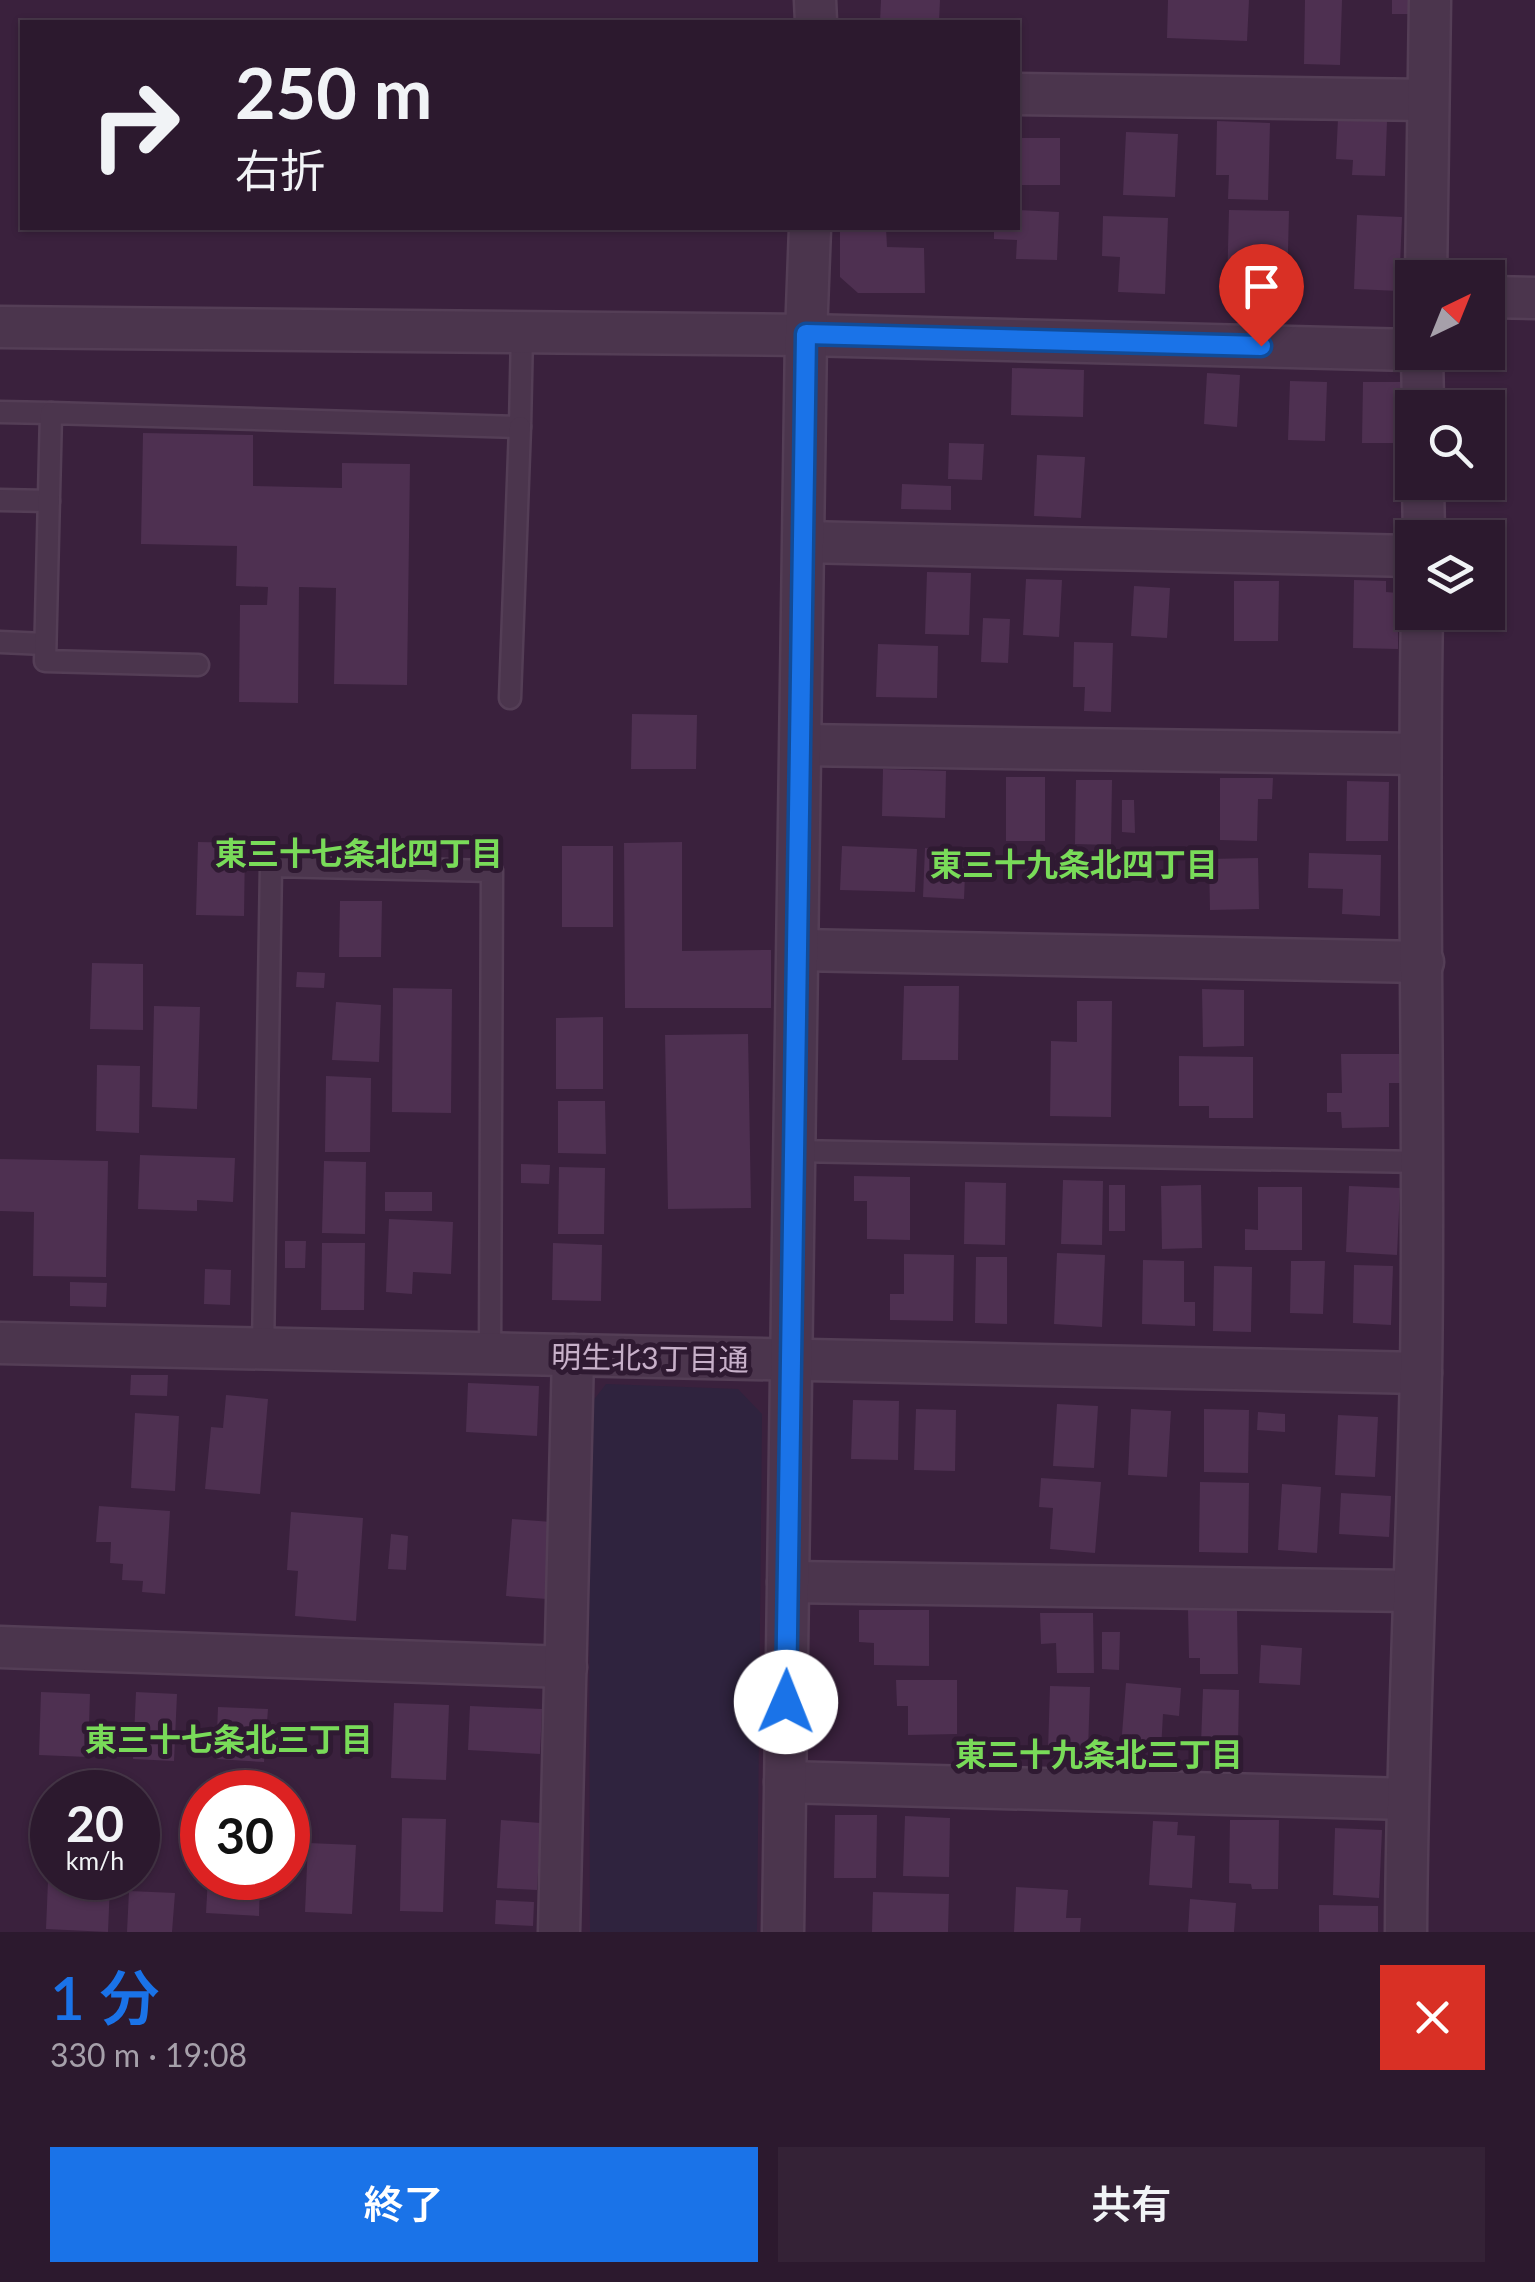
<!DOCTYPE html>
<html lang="ja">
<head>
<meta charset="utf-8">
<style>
	:root { --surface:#2c192e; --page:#342236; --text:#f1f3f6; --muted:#a6a0aa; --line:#48384a; --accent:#1a73e8 }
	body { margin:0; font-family:Lato,"Noto Sans JP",sans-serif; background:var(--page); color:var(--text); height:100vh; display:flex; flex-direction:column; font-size:38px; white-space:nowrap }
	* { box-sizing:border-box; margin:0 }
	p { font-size:32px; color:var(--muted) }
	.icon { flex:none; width:55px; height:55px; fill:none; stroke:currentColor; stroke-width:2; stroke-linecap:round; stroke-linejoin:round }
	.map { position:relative; height:1932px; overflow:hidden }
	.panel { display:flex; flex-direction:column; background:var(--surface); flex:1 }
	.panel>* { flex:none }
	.banner { position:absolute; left:20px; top:20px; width:1000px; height:210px; border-radius:0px; box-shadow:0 2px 8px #0004,0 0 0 2px var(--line); background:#2c192e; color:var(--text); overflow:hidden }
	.needle { width:65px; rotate:43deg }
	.controls { position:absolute; left:1395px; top:260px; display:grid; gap:20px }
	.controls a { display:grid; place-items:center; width:110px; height:110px; border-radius:0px; background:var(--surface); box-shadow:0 2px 8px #0004,0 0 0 2px var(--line); font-size:50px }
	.speed { position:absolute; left:30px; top:1770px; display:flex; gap:20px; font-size:50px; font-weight:700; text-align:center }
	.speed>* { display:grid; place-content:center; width:130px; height:130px; border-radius:50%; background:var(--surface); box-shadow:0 2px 8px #0004,0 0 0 2px var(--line); line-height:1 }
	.speed small { font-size:25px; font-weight:400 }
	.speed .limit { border:15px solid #d22; background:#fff; color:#111 }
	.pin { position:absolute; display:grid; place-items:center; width:85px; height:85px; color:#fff; margin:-102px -42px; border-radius:50% 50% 50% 0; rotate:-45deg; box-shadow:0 0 10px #0007 }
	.pin .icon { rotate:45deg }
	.me { position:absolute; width:110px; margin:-55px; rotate:1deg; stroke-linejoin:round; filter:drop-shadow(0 0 8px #0008) }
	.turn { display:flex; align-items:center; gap:35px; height:210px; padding:0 50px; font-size:45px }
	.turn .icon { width:130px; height:130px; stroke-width:2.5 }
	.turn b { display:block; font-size:70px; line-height:85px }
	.round { display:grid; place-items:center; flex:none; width:105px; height:105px; border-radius:0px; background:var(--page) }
	.headline { display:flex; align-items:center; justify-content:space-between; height:170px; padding:0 50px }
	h1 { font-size:60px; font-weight:600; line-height:75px; color:var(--accent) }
	.button { display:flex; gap:20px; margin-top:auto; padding:20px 50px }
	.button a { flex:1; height:115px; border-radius:0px; background:var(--accent); color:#fff; font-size:40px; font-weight:600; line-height:115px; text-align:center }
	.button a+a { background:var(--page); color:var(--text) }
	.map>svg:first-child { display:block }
	.green { fill:#2f233e }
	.building { fill:#4e3051 }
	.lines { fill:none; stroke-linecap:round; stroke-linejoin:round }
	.lane-casing { stroke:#543e56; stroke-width:25 }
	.street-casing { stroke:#543e56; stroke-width:45 }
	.lane { stroke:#4b354d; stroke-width:20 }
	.street { stroke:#4b354d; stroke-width:40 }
	.route-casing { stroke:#114b97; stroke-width:25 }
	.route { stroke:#1a73e8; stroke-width:18 }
	.labels { text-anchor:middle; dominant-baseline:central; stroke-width:10; stroke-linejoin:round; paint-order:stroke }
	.street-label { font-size:30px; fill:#c7b0c9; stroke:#2f1a32 }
	.neighbourhood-label { font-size:32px; font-weight:bold; fill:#79db59; stroke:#2f1a32 }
</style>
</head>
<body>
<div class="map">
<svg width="1535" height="1932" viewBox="0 0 1535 1932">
	<rect width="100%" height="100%" fill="#3a213d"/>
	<polygon class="green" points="606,1384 738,1389 762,1414 757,1932 590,1932 589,1406"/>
	<g class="building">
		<polygon points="881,0 940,0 939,22 880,22"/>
		<polygon points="1168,0 1249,0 1247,41 1167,38"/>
		<polygon points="1305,0 1342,0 1340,65 1304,64"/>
		<polygon points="1392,0 1408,0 1409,14 1392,14"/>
		<polygon points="1338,119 1387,121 1385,176 1352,175 1353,160 1336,159"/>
		<polygon points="1217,121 1270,123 1268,200 1228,199 1229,175 1216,175"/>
		<polygon points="1126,132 1178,134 1175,197 1123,195"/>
		<rect x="1018" y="138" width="42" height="47"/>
		<polygon points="1018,210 1059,212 1057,260 1016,259 1017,240 994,239 994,228 1018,228"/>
		<polygon points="1229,210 1289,211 1287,290 1227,289"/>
		<polygon points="1357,215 1402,217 1399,291 1354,289"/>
		<polygon points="1103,216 1168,218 1165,294 1118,292 1120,257 1102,256"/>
		<polygon points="840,228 886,228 887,247 924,248 925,293 858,293 840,277"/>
		<polygon points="1012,368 1084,370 1083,417 1011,415"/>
		<polygon points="1207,373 1240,375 1237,427 1204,424"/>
		<polygon points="1290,381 1327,382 1325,441 1288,440"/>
		<polygon points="1363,382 1404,382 1403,443 1362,443"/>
		<polygon points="143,433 253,435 253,486 342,488 342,463 410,464 407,685 334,684 336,588 299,587 298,703 239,702 240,605 267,605 268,587 236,586 237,546 141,544"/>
		<polygon points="949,443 984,444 982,480 948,479"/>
		<polygon points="1037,455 1085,457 1081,518 1034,516"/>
		<polygon points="902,484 951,486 951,510 901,509"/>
		<polygon points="927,572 971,573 969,635 925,634"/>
		<polygon points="1026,579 1062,580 1059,637 1023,635"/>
		<polygon points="1354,580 1386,581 1386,592 1398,593 1398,649 1353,648"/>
		<polygon points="1234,581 1279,581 1278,641 1234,641"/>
		<polygon points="1134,586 1170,588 1167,638 1131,636"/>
		<polygon points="983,618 1010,619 1008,663 981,662"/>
		<polygon points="1074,642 1113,643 1111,712 1084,711 1085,687 1073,687"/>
		<polygon points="878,644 938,646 937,698 876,697"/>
		<polygon points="632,714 697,715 696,769 631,769"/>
		<polygon points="883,769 946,771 945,818 882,816"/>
		<rect x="1006" y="777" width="39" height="64"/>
		<polygon points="1220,778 1273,778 1272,799 1258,799 1257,841 1220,840"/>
		<polygon points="1076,780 1112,780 1111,845 1075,844"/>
		<polygon points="1347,781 1389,782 1388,841 1346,841"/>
		<polygon points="1122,800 1134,800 1135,833 1122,832"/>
		<polygon points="198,842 245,843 244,916 196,915"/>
		<polygon points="682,842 682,951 771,950 771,1008 625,1008 624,843"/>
		<rect x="562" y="846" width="51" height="81"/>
		<polygon points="842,846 917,849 915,892 840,890"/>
		<polygon points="925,848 966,850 964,899 923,897"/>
		<polygon points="1309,853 1381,855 1380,916 1342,914 1343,889 1308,888"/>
		<polygon points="1258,858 1259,909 1210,910 1209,859"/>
		<polygon points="340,901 382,901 381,957 339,957"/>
		<polygon points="92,963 143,964 143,1030 90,1029"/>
		<polygon points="297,972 325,973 324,988 296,987"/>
		<polygon points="904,986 959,986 958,1060 902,1060"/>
		<polygon points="393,988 452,989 451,1113 392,1112"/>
		<polygon points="1202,989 1244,990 1244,1046 1203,1047"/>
		<polygon points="1077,1001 1112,1001 1111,1117 1050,1116 1051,1041 1077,1042"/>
		<polygon points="336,1002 381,1005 379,1062 332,1060"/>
		<polygon points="154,1006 200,1007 197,1109 152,1107"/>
		<polygon points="603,1017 603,1089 556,1089 556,1018"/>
		<polygon points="748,1034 751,1208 668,1209 665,1035"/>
		<polygon points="1341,1054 1404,1054 1404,1083 1389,1083 1389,1127 1342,1128 1341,1112 1327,1112 1327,1093 1342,1093"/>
		<polygon points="1179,1056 1253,1057 1253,1118 1209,1118 1209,1106 1179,1106"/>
		<polygon points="97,1065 140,1066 139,1133 96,1131"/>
		<polygon points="326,1076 371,1078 370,1152 325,1152"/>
		<polygon points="558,1101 605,1101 606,1154 558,1153"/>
		<polygon points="140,1155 235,1158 233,1202 197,1200 197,1211 138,1209"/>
		<polygon points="0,1159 108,1161 106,1277 33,1276 34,1212 0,1211"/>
		<polygon points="324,1161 366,1162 365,1234 322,1233"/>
		<polygon points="521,1164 550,1165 549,1184 521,1183"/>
		<polygon points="559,1167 605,1168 604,1234 558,1234"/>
		<polygon points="854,1176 910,1177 910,1240 867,1239 867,1201 854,1201"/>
		<polygon points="1063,1180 1103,1181 1102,1245 1061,1244"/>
		<polygon points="965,1182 1006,1183 1005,1245 964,1244"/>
		<rect x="1109" y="1185" width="16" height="46"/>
		<polygon points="1201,1185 1202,1248 1162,1249 1161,1186"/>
		<polygon points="1349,1186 1400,1188 1397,1255 1346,1252"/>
		<polygon points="1258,1187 1302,1187 1302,1250 1245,1250 1245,1229 1258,1230"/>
		<rect x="385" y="1192" width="47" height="19"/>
		<polygon points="389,1219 453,1222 451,1274 413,1272 412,1294 386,1292"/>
		<polygon points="285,1241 306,1241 305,1268 285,1268"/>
		<polygon points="322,1243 365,1243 364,1310 321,1310"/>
		<polygon points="553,1243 602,1245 601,1301 552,1300"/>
		<polygon points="1057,1253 1105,1255 1102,1327 1054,1324"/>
		<polygon points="904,1254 954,1255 953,1321 890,1320 890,1294 904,1294"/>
		<polygon points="976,1257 1007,1257 1007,1324 975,1323"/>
		<polygon points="1143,1260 1184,1261 1184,1302 1195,1302 1195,1326 1142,1324"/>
		<polygon points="1291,1261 1325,1261 1323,1314 1290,1313"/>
		<polygon points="1354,1265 1393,1266 1391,1325 1353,1323"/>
		<polygon points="1214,1266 1252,1267 1251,1332 1213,1331"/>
		<polygon points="205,1269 231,1270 230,1305 204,1304"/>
		<polygon points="70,1282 107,1283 106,1307 70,1306"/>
		<polygon points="131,1375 168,1375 167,1396 130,1395"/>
		<polygon points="468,1383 539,1386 537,1436 466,1432"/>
		<polygon points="226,1395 268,1399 260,1494 205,1489 211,1427 223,1428"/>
		<polygon points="853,1400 899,1401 898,1460 851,1459"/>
		<polygon points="1057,1404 1098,1406 1094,1468 1053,1466"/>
		<polygon points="916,1409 956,1410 955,1471 914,1470"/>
		<polygon points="1131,1409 1171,1411 1167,1477 1128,1475"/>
		<polygon points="1204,1409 1249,1410 1248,1473 1204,1472"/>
		<polygon points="1258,1412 1285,1414 1285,1432 1257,1430"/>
		<polygon points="135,1413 179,1416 175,1491 131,1488"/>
		<polygon points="1338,1415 1378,1417 1375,1477 1335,1475"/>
		<polygon points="1041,1478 1101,1482 1095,1553 1050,1549 1053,1508 1039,1507"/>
		<polygon points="1200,1482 1249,1483 1248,1553 1199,1552"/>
		<polygon points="1282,1484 1321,1487 1317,1553 1278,1550"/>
		<polygon points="1341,1493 1391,1496 1389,1537 1339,1534"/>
		<polygon points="99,1506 170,1511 165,1594 142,1592 143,1581 122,1580 123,1564 110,1563 111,1542 96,1542"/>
		<polygon points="291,1512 363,1518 356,1621 295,1616 298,1571 287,1570"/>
		<polygon points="512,1519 552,1522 547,1599 506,1596"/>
		<polygon points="391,1534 408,1536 406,1570 388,1569"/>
		<polygon points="1237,1609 1238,1674 1200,1674 1200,1658 1189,1658 1188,1610"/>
		<polygon points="859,1610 929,1610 929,1666 874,1665 874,1643 859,1642"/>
		<polygon points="1040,1613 1093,1613 1094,1673 1057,1673 1056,1643 1041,1644"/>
		<polygon points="1102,1632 1120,1632 1119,1670 1102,1669"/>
		<polygon points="1261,1645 1302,1648 1300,1685 1259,1683"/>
		<polygon points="896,1680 957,1680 957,1734 908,1735 908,1706 897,1706"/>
		<polygon points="1126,1683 1181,1688 1179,1716 1163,1714 1161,1750 1121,1747"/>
		<polygon points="1050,1686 1090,1687 1088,1751 1048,1750"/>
		<polygon points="1203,1689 1239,1690 1238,1745 1201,1744"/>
		<polygon points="41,1692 90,1694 88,1757 39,1755"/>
		<polygon points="136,1692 177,1694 174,1761 133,1759"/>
		<polygon points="394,1703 449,1705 446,1780 391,1778"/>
		<polygon points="470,1706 542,1709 540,1754 468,1750"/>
		<polygon points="218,1707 268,1709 264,1762 216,1759"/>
		<polygon points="835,1815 877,1815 876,1878 834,1878"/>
		<polygon points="905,1816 950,1818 949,1877 903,1876"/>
		<polygon points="402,1818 446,1819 443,1912 400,1911"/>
		<polygon points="501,1820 541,1823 537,1890 497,1888"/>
		<polygon points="1230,1820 1279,1820 1278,1889 1252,1889 1251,1884 1229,1883"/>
		<polygon points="1153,1821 1178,1822 1177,1835 1195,1836 1192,1888 1149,1885"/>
		<polygon points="1335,1828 1382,1830 1379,1898 1333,1895"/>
		<polygon points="308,1843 356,1845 352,1914 305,1912"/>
		<polygon points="208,1878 260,1878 259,1916 206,1913"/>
		<polygon points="48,1881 110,1884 108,1932 46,1929"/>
		<polygon points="1016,1887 1068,1890 1066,1918 1081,1918 1080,1932 1014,1932"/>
		<polygon points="129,1891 175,1893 172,1932 127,1932"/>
		<polygon points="873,1892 949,1894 948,1932 872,1932"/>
		<polygon points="1190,1899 1236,1903 1234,1932 1188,1932"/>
		<polygon points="496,1900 534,1902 533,1926 495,1924"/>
		<polygon points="1319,1905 1378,1906 1378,1932 1319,1932"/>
	</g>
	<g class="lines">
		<g class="lane-casing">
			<g id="lane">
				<polyline points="0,412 51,413"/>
				<polyline points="0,500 49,501"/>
				<polyline points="0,642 45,644"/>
				<polyline points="198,665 45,661 51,413 520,427 522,332"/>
				<polyline points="510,698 520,427"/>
				<polyline points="793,1151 1422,1162"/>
				<polyline points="263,1349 271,866 492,871 490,1353"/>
			</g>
		</g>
		<g class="street-casing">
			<g id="street">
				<polyline points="815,0 816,22"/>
				<polyline points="1018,94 1428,100"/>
				<polyline points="1426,278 1430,0"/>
				<polyline points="1488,297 1535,298"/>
				<polyline points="0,327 806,335 1412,350"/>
				<polyline points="1422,352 1423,408"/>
				<polyline points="1423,482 1424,538"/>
				<polyline points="804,542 1412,556"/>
				<polyline points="801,745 1419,754"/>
				<polyline points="798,950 1423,962"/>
				<polyline points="0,1343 1421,1373"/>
				<polyline points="788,1582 1412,1591"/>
				<polyline points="0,1647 566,1667"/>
				<polyline points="785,1782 1407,1799"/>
				<polyline points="559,1932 573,1355"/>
				<polyline points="783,1932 806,335 810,228"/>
				<path d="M 1406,1932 C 1407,1745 1417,1558 1421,1371 C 1425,1118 1417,865 1422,612"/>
			</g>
		</g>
		<use href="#lane" class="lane"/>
		<use href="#street" class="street"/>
	</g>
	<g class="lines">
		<g class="route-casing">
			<polyline id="route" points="786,1702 806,334 1261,346"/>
		</g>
		<use href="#route" class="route"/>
	</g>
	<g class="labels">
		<g class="street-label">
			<text transform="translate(650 1357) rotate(1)">明生北3丁目通</text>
		</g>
		<g class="neighbourhood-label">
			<text x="359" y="852">東三十七条北四丁目</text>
			<text x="1074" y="863">東三十九条北四丁目</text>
			<text x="229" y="1738">東三十七条北三丁目</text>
			<text x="1099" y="1753">東三十九条北三丁目</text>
		</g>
	</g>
</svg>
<div class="controls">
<a><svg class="needle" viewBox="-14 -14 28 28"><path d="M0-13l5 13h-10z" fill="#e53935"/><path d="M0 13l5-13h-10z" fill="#a6a0aa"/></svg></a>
<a><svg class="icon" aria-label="search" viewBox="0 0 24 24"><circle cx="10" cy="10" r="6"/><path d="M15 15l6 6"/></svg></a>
<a><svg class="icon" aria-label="layers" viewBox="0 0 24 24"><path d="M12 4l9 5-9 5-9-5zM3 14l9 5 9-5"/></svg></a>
</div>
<div class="speed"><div>20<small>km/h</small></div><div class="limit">30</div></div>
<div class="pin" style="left:1261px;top:346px;background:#d93025"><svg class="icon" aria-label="arrive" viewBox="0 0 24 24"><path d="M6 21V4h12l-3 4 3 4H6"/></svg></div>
<svg class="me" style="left:786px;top:1702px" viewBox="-20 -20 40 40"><circle r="19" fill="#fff"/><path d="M0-13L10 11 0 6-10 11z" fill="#1a73e8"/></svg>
<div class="banner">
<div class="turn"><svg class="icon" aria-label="right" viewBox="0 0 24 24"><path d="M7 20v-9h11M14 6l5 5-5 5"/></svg><div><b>250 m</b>右折</div></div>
</div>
</div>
<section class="panel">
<div class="headline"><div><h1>1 分</h1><p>330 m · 19:08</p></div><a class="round" style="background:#d93025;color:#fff"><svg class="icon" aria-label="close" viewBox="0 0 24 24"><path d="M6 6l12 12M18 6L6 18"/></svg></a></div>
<div class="button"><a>終了</a><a>共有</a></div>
</section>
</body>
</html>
